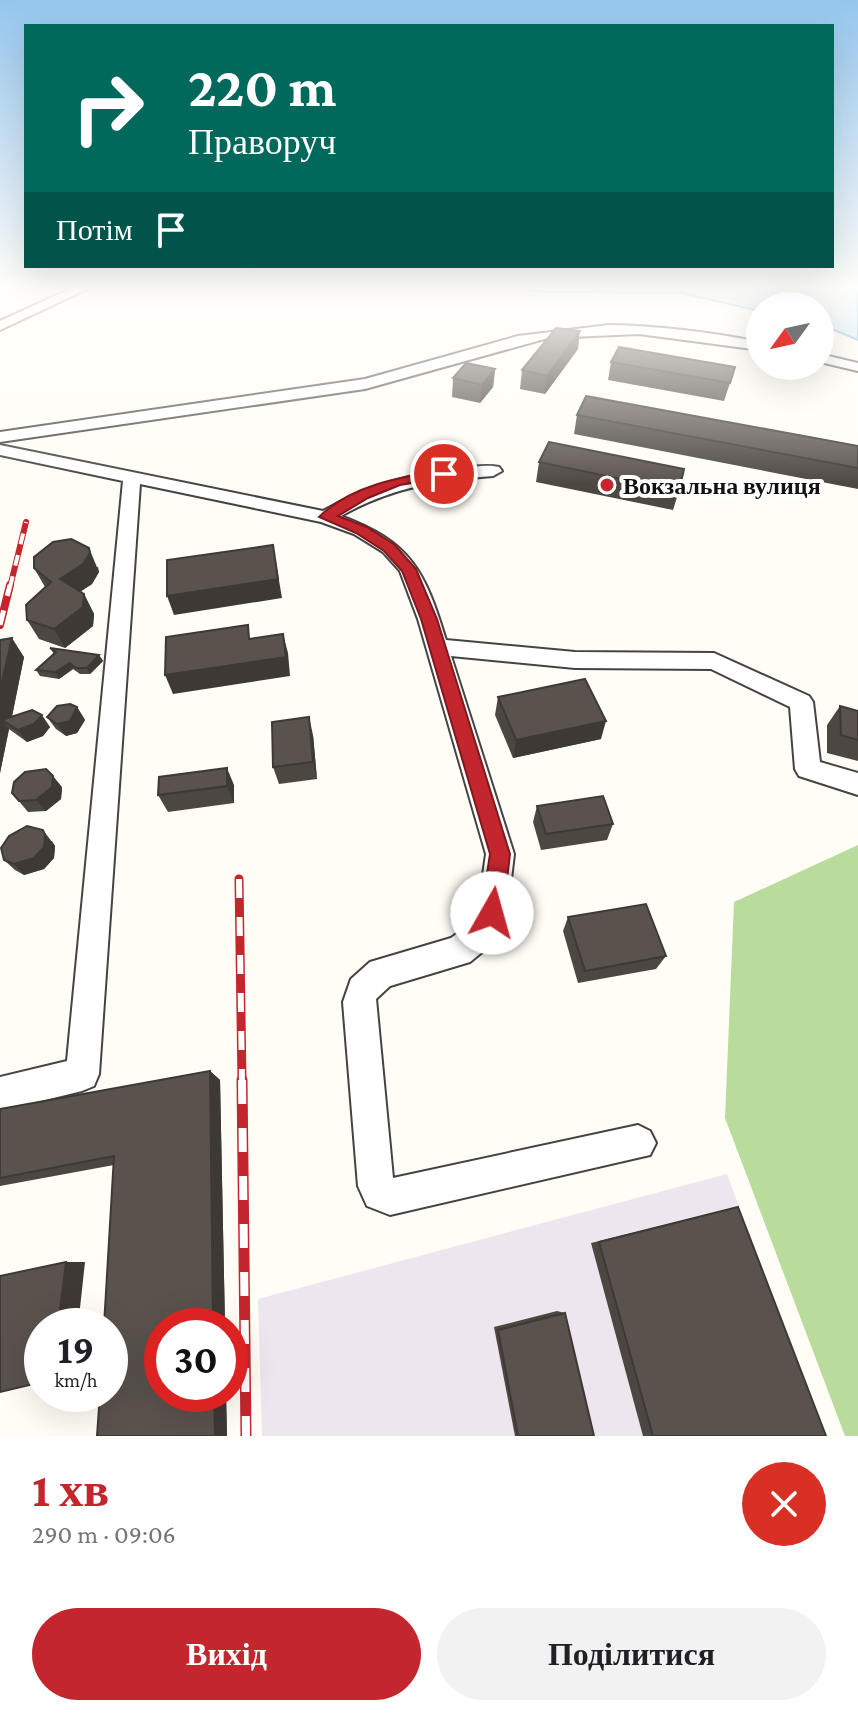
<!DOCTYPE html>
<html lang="uk">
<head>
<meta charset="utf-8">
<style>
	:root { --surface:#fff; --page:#f2f2f2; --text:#202124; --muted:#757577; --accent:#c4262e }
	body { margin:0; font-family:"Crimson Pro",serif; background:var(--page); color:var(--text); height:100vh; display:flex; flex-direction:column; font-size:30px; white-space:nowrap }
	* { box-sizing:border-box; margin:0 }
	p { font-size:26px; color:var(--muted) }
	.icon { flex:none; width:44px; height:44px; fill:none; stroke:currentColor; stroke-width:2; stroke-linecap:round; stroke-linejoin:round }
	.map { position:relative; height:1436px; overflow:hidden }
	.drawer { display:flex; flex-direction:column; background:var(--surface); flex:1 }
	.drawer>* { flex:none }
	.top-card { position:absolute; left:24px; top:24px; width:810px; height:244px; border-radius:0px; box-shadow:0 8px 32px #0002; background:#00695c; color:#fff; overflow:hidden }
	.needle { width:52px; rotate:237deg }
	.controls { position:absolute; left:746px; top:292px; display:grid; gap:16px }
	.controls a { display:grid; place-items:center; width:88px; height:88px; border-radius:50%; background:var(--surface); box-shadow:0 8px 32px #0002; font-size:40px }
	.speed { position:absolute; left:24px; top:1308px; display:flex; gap:16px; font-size:40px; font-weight:700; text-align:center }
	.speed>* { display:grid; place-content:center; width:104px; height:104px; border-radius:50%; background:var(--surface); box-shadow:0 8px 32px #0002; line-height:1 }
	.speed small { font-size:20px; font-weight:400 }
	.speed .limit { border:12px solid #d22; background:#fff; color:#111 }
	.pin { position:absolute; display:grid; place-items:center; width:68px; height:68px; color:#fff; margin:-34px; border:4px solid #fff; border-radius:50%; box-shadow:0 2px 8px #0007 }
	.me { position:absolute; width:88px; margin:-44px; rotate:7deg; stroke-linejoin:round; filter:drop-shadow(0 0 6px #0008) }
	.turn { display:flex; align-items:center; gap:28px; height:168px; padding:0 32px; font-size:36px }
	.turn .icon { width:104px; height:104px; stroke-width:2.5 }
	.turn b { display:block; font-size:56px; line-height:68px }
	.then { display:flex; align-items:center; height:76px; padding:0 32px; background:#0003; gap:16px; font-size:30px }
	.round { display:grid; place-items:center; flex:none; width:84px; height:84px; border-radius:42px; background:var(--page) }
	.summary { display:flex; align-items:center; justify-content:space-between; height:136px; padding:0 32px }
	h1 { font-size:48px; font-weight:700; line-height:60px; color:var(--accent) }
	.button { display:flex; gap:16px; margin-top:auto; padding:16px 32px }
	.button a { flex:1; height:92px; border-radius:48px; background:var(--accent); color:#fff; font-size:32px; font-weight:700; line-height:92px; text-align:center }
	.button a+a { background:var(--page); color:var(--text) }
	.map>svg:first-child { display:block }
	.industrial { fill:#eee6ef }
	.forest { fill:#b9dc9c }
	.water { fill:#b9e0f7; stroke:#3f96cf; stroke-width:2 }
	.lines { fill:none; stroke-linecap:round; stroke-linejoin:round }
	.minor-casing { stroke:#444; stroke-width:4 }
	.minor { fill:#fff; fill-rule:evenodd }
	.rail-far3-casing { stroke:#c4262e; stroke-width:6 }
	.rail-far2-casing { stroke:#c4262e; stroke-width:8 }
	.rail-far1-casing { stroke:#c4262e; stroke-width:9 }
	.rail-casing { stroke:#c4262e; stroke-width:11 }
	.rail-far3 { stroke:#fff; stroke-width:4; stroke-dasharray:11; stroke-linecap:butt }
	.rail-far2 { stroke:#fff; stroke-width:5; stroke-dasharray:15; stroke-linecap:butt }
	.rail-far1 { stroke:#fff; stroke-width:6; stroke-dasharray:19; stroke-linecap:butt }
	.rail { stroke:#fff; stroke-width:8; stroke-dasharray:24; stroke-linecap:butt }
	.wall { fill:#4d4742 }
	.shaded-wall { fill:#3f3936 }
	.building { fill:#5a524d; stroke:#3f3936; stroke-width:2 }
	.route { fill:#c4262e; stroke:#7f191e; stroke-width:2 }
	.poi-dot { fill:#c4262e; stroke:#fff; stroke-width:3 }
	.labels { text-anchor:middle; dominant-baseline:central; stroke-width:8; stroke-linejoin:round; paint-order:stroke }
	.far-poi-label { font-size:24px; font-weight:bold; fill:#111; stroke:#fff; text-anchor:start }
</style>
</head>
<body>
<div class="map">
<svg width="858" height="1436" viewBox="0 0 858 1436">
	<rect width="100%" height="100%" fill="#fffdf5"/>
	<polygon class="industrial" points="727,1174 823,1436 262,1436 258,1299"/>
	<polygon class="forest" points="858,845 858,1436 845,1436 725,1118 734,902"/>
	<polygon class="water" points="466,284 858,284 858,340 820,324 820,306 760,306 760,311 681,293 552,292"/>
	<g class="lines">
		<g class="minor-casing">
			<g id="minor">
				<polygon points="81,284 98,284 0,330 0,321"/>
				<path d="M 609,325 C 660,326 710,332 760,342 L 760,350 L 639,334 L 548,338 L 365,389 L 0,442 L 0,432 L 365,379 L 518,336 Z"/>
				<polygon points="820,354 858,363 858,371 820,362"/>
				<path d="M 0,445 L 323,511 C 368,486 411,473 461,468 C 474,467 487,464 499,467 L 502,471 L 493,476 C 437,480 390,488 341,516 C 411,542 425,571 446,640 L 575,652 L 714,653 L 809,696 L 813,702 L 820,762 L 858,773 L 858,795 L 799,776 L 795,769 L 790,707 L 711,669 L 575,668 L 451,656 L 514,854 L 507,913 L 492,944 L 470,962 L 390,986 L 376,999 L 393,1178 L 638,1125 L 650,1131 L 656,1143 L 650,1155 L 390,1215 L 367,1206 L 358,1186 L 343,1002 L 351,979 L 370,962 L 451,938 L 470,924 L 478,910 L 486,854 L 418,619 L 400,571 L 383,552 L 354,534 L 321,522 L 140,484 L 99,1074 L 94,1086 L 82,1091 L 0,1111 L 0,1077 L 67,1061 L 123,481 L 0,455 Z"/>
			</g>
		</g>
		<use href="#minor" class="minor"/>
		<g class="rail-far3-casing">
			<polyline id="rail-far3" points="10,587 26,522"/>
		</g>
		<g class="rail-far2-casing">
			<polyline id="rail-far2" points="0,625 10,585"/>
		</g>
		<g class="rail-far1-casing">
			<polyline id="rail-far1" points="239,879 242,1082"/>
		</g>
		<g class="rail-casing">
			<polyline id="rail" points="242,1080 246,1436"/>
		</g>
		<use href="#rail-far3" class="rail-far3"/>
		<use href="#rail-far2" class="rail-far2"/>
		<use href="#rail-far1" class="rail-far1"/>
		<use href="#rail" class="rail"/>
	</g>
	<g class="wall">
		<polygon points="578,349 545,394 520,389 522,370"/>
		<polygon points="611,362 730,383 724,401 608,380"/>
		<polygon points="495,369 493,387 480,403 452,397 453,378"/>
		<polygon points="577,415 858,446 858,489 574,434"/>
		<polygon points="539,462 679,491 673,510 536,482"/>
		<polygon points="98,567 99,572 92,584 80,592 84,594 94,614 93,626 65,648 39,639 27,620 45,587 34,568"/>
		<polygon points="0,640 24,657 12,717 50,727 43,736 27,742 9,729 0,773"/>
		<polygon points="50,648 99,655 103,661 90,674 80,674 73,669 59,679 40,676 36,670 54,654"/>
		<polygon points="498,697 601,739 513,758 495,715"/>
		<polygon points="840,706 858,711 858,761 827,753 827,725"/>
		<polygon points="77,707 85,720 77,733 66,736 56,729 47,717"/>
		<polygon points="313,735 317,779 279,784 273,767"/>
		<polygon points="234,785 234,803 168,812 158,795"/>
		<polygon points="62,787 61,799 46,811 28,812 12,793"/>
		<polygon points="537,806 613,824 607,840 541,850 533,822"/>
		<polygon points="52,841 55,846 54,858 44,869 24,875 15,870 4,860"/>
		<polygon points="568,917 666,956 656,969 578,983 563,931"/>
		<polygon points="210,1071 220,1080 225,1326 162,1326 162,1394 226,1394 227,1436 97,1436 100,1394 110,1394 110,1326 104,1326 114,1165 0,1186 0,1109"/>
		<polygon points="738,1207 826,1436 643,1436 591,1243"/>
		<polygon points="557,1311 565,1313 594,1436 515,1436 494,1327"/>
	</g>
	<g class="shaded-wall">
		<polygon points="580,331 578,349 545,394 547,376"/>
		<polygon points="495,369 493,387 480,403 482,385"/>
		<polygon points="273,545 282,598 174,615 167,596"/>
		<polygon points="89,548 99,572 92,584 70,598 60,579"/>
		<polygon points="84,594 94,614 93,626 65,648 54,629"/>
		<polygon points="283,634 288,653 290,676 173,694 165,675"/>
		<polygon points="12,638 24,657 10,725 2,720 9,729 0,773 0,690"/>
		<polygon points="99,655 103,661 90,674 87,668"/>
		<polygon points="70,663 73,669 59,679 55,672"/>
		<polygon points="77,707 85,720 77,733 66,736 57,724"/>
		<polygon points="42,715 50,727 43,736 27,742 18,730"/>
		<polygon points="309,717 313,735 317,779 313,762"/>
		<polygon points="606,721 601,739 513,758 516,740"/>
		<polygon points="227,768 234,785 234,803 227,786"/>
		<polygon points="53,776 62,787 61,799 46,811 36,800"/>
		<polygon points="43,830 55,846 54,858 44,869 24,875 14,864"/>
		<polygon points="210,1071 220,1080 225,1326 213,1326"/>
		<polygon points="66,1262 85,1262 78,1326 58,1326"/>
		<polygon points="214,1394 226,1394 227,1436 215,1436"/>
	</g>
	<g class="building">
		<polygon points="556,328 580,331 547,376 522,370"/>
		<polygon points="619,347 735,367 730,383 611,362"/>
		<polygon points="466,363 495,369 482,385 453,378"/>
		<polygon points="586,396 858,446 858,468 577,415"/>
		<polygon points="549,442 684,469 679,491 539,462"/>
		<polygon points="71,539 89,548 90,553 83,564 60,579 84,594 83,607 54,629 27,620 26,605 51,582 34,568 34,557 53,542"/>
		<polygon points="273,545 278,579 167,596 167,560"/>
		<polygon points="248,625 249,639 283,634 286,657 165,675 166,637"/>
		<polygon points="12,638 0,690 0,640"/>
		<polygon points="50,648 99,655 87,668 76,668 70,663 55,672 36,670 56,652"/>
		<polygon points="585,679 606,721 516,740 498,697"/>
		<polygon points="70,704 77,707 70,721 57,724 47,717 57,706"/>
		<polygon points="840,706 858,711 858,740 841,735"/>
		<polygon points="32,710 42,715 34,724 18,730 2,720"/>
		<polygon points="309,717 313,762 273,767 272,722"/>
		<polygon points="227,768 227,786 158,795 159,777"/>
		<polygon points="46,769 53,776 52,787 36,800 19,801 12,793 14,782 25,772"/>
		<polygon points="603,796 613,824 546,834 537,806"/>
		<polygon points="27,826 43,830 45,835 44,847 34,858 14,864 4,860 1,848 9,836"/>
		<polygon points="646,904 666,956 585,971 568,917"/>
		<polygon points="210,1071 213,1326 162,1326 162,1394 214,1394 215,1436 97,1436 100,1394 110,1394 110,1326 104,1326 114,1156 0,1178 0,1109"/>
		<polygon points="738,1207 826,1436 653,1436 599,1242"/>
		<polygon points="66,1262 58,1326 42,1326 42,1382 0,1392 0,1276"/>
		<polygon points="565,1313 594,1436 518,1436 498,1330"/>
	</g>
	<linearGradient id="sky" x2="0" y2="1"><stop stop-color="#95c6ee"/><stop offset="0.59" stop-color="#fffefa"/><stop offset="1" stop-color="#fffefa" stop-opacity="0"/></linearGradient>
	<rect width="858" height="485" fill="url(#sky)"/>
	<path class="route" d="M 444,470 L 448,472 L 448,477 L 400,485 L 368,498 L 338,516 L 367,527 L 395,545 L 416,569 L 437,619 L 510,854 L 503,913 L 500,920 L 492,923 L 485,920 L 481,913 L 490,854 L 421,619 L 402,571 L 384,551 L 356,533 L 319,517 C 351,485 401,477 444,470 Z"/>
	<circle class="poi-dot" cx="607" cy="485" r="8"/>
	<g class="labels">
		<g class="far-poi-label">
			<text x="623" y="485">Вокзальна вулиця</text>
		</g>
	</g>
</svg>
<div class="controls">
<a><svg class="needle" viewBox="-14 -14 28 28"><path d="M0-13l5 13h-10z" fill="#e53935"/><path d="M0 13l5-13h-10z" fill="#757577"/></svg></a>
</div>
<div class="speed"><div>19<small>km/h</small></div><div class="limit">30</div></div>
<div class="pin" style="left:444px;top:474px;background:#d93025"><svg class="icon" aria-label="arrive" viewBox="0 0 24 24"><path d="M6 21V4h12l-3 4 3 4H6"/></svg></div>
<svg class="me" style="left:492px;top:913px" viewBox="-20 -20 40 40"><circle r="19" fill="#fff"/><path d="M0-13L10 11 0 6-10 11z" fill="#c4262e"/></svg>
<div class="top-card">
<div class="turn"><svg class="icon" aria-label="right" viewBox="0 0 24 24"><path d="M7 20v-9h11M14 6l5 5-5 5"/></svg><div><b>220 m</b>Праворуч</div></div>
<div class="then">Потім<svg class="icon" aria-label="arrive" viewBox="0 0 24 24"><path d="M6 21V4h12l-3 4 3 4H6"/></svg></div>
</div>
</div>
<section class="drawer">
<div class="summary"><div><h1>1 хв</h1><p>290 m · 09:06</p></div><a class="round" style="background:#d93025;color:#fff"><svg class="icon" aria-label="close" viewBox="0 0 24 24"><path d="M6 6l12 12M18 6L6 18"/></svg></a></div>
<div class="button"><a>Вихід</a><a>Поділитися</a></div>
</section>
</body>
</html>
